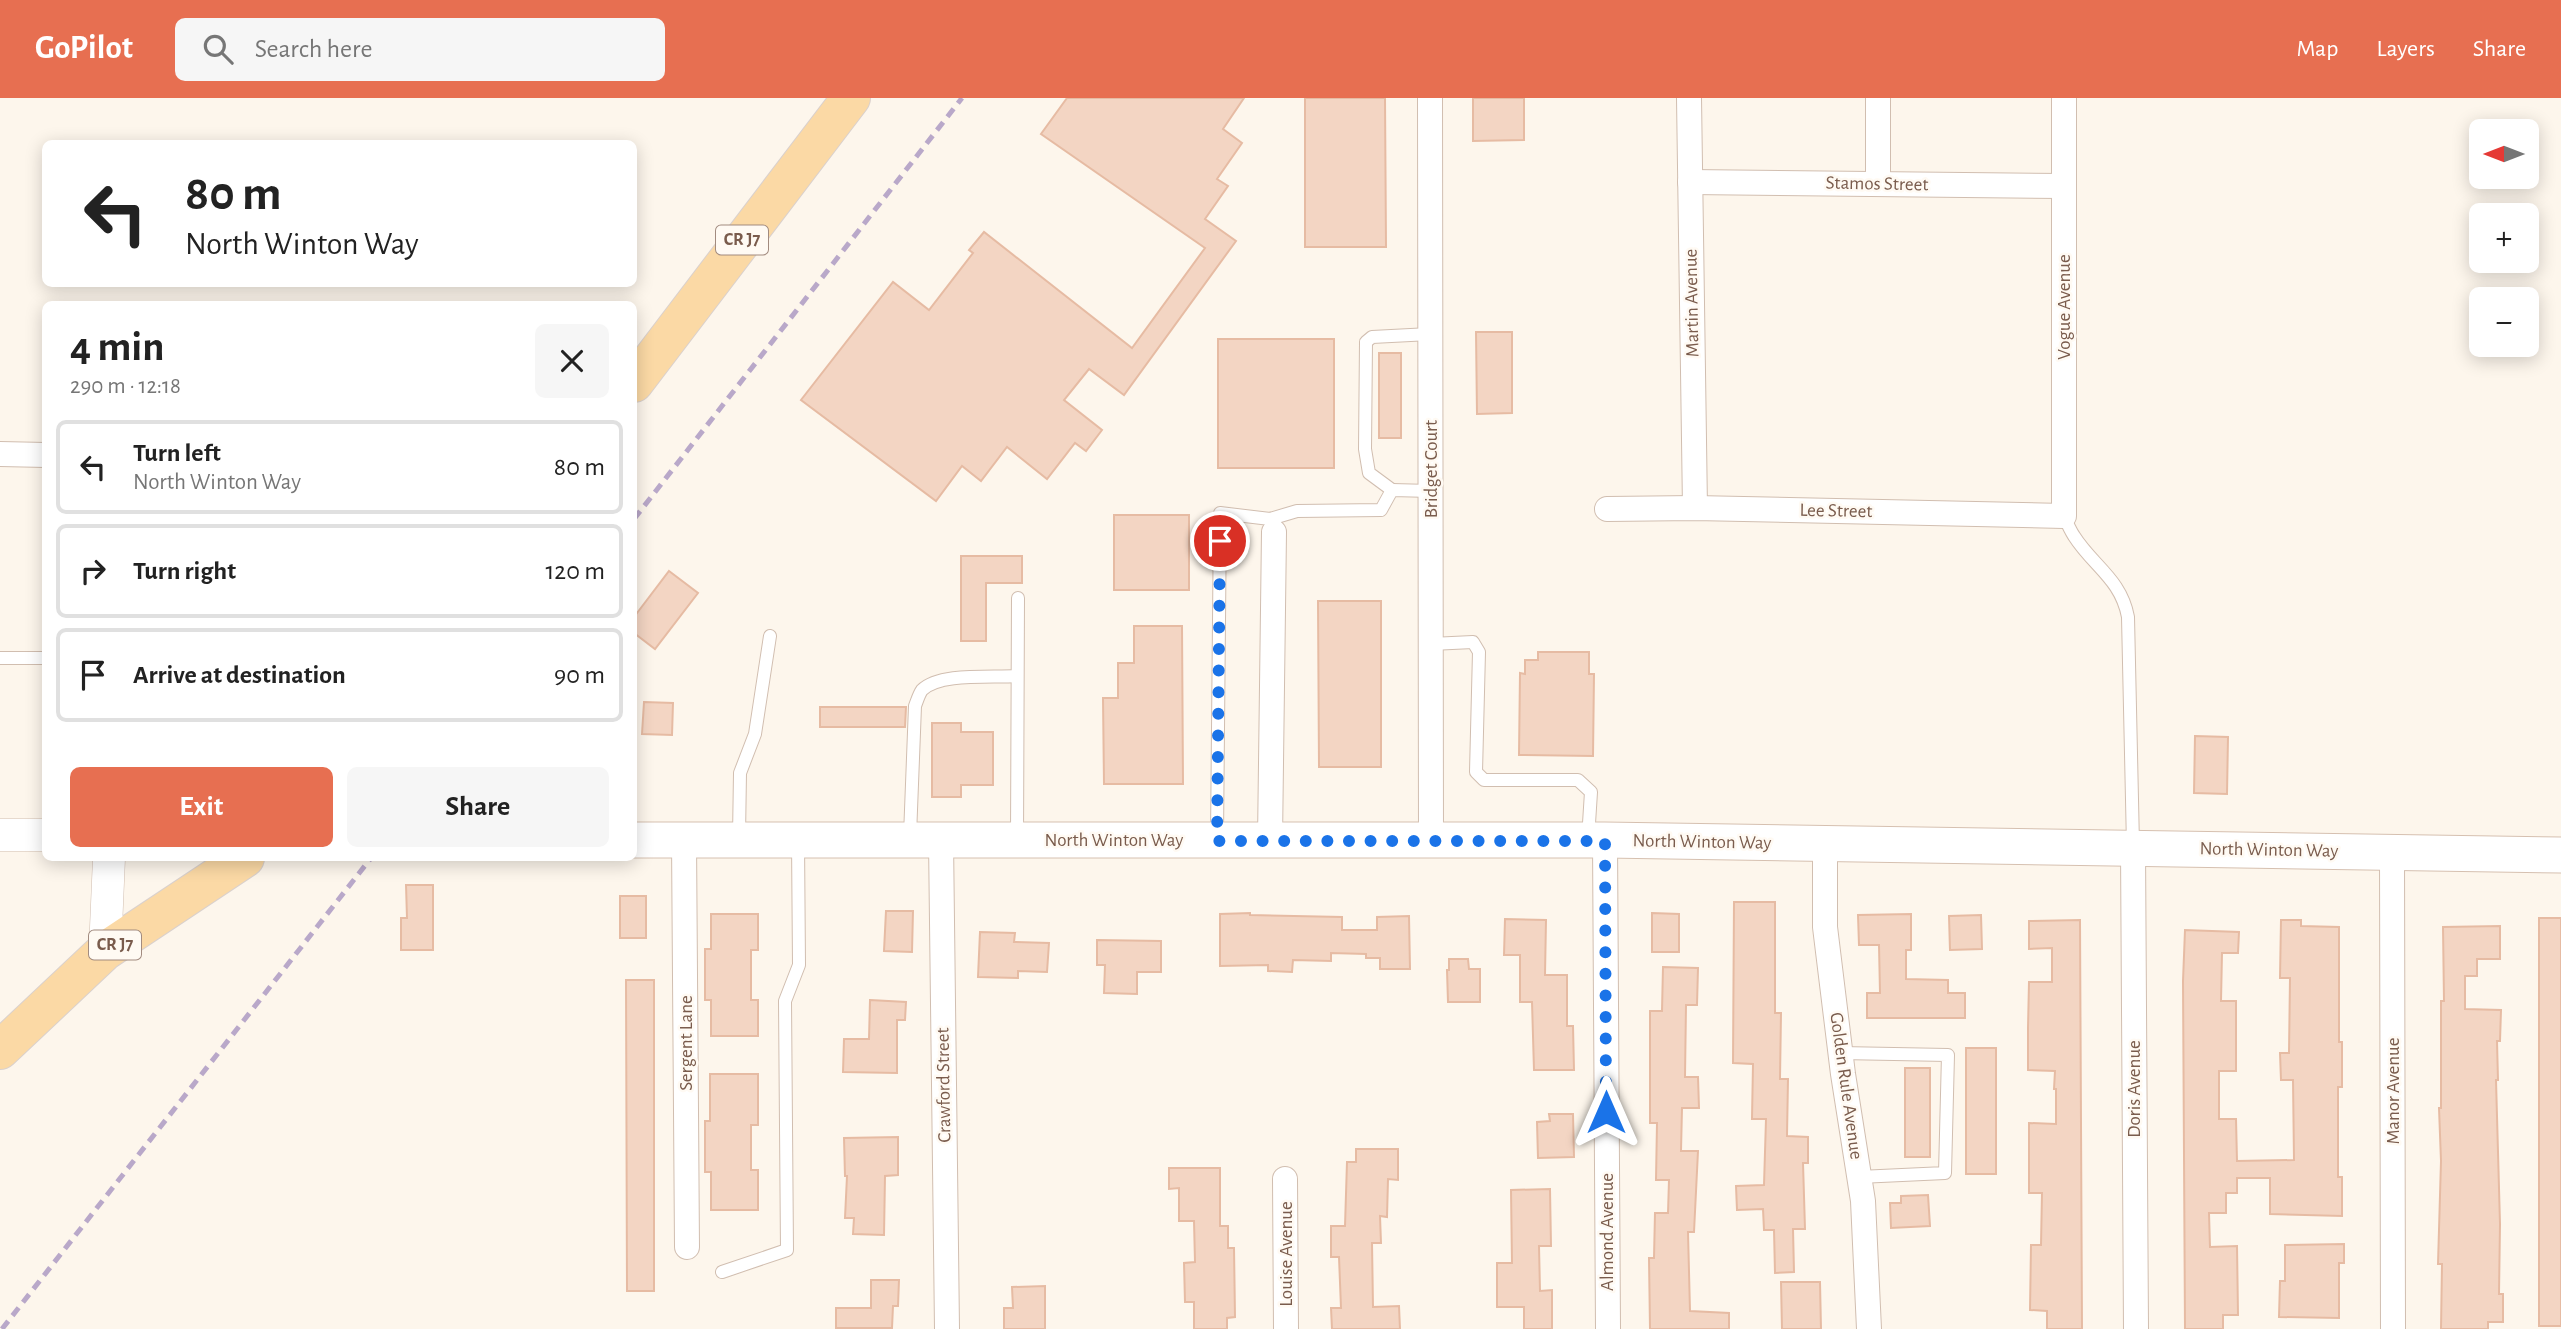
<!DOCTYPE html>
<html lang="en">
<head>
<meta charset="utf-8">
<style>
	:root { --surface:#fff; --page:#f6f6f6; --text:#222; --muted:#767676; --line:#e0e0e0; --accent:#e76f51 }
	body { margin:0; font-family:"Alegreya Sans",sans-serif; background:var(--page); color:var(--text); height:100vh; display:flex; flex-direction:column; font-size:26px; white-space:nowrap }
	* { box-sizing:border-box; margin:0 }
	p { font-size:23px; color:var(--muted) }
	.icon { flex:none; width:38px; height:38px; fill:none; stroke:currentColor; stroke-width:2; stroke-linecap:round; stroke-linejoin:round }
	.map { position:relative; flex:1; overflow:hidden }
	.panel { position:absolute; left:42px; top:203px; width:595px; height:560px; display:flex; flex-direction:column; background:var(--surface); border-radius:10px; box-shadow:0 4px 18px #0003 }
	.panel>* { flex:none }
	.top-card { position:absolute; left:42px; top:42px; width:595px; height:147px; border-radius:10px; box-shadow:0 4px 18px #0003; background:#fff; color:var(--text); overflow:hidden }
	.needle { width:46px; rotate:270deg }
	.controls { position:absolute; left:2469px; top:21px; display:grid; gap:14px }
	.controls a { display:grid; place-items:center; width:70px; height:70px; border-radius:10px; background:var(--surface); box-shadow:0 4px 18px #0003; font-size:35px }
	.pin { position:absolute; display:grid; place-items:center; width:60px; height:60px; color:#fff; margin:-30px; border:4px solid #fff; border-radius:50%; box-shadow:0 2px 7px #0007 }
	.me { position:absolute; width:77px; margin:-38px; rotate:0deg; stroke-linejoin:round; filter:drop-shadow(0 0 5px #0008) }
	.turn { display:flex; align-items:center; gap:24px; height:147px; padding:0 28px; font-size:32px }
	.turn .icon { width:91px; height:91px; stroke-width:2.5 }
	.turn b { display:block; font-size:49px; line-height:60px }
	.round { display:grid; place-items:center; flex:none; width:74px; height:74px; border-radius:10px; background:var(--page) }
	.summary { display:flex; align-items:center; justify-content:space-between; height:119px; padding:0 28px }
	h1 { font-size:42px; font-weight:700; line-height:52px }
	.action { display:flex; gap:14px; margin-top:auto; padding:14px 28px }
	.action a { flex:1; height:80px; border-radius:10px; background:var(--accent); color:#fff; font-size:28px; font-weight:700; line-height:80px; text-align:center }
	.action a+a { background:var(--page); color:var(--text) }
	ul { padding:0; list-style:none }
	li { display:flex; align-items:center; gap:21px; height:94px; margin:0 14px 10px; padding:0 14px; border:4px solid var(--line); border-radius:10px }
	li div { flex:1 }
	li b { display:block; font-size:26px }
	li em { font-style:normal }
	header { display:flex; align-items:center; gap:42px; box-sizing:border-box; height:98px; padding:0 35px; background:var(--accent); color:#fff }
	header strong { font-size:33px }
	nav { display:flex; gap:38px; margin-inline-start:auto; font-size:24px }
	.search { width:490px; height:63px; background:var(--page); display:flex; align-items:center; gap:18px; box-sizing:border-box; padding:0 24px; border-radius:10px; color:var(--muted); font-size:26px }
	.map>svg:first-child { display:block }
	.building { fill:#f3d5c3; stroke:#e6bba3; stroke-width:2 }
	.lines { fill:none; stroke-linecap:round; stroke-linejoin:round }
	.service-casing { stroke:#d1beb0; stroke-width:14 }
	.minor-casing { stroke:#d1beb0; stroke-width:26 }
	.tertiary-casing { stroke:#d1beb0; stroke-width:33 }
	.secondary-casing { stroke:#d6c0b0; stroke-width:37 }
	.primary-casing { stroke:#dad1cd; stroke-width:40 }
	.service { stroke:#fff; stroke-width:12 }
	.minor { stroke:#fff; stroke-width:24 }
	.tertiary { stroke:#fff; stroke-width:32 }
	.secondary { stroke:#fff; stroke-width:35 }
	.primary { stroke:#fbd9a5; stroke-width:38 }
	.rail { stroke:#b9a8c9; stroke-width:5; stroke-dasharray:10 7; stroke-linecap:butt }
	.route { stroke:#1a73e8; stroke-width:12; stroke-dasharray:0 21.6 }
	.labels { text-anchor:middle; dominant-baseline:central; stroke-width:5; stroke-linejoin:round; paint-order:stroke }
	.shield { fill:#fffaf3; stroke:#a28b7f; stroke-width:2 }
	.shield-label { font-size:18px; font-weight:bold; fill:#7a5c4d }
	.street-label { font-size:19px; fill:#7a5c4d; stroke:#fffaf3 }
</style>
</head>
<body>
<header>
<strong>GoPilot</strong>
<div class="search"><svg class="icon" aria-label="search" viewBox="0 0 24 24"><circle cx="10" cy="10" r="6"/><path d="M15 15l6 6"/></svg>Search here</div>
<nav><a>Map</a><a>Layers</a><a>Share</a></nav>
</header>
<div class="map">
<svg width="2561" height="1231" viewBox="0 0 2561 1231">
	<rect width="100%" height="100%" fill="#fdf6ec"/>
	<g class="building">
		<polygon points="1067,0 1244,0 1223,31 1242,45 1217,81 1228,88 1205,121 1236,143 1124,297 1089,271 1064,302 1102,332 1086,353 1075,345 1047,381 1007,349 981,383 962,368 936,403 801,302 893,184 929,212 973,155 969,152 984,134 1132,250 1205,150 1041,36"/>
		<polygon points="1305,0 1385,0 1386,149 1305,149"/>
		<polygon points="1473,0 1524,0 1524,42 1473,43"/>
		<polygon points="1476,234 1512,234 1512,315 1477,316"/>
		<rect x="1218" y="241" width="116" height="129"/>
		<rect x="1379" y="255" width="22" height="85"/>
		<rect x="1114" y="417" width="75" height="75"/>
		<polygon points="961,458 1022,458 1022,485 986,485 986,543 961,543"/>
		<polygon points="669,473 698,495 655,551 634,535 634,519"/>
		<polygon points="1318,503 1381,503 1381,669 1319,669"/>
		<polygon points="1134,528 1182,528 1183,686 1104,686 1103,600 1118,600 1118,565 1134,565"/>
		<polygon points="1538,554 1589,554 1589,576 1594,576 1593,658 1519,657 1520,575 1525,576 1525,562 1538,562"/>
		<polygon points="644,604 673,605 672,637 642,636"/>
		<polygon points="820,609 906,609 905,629 820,629"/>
		<polygon points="932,625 961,625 961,634 993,634 993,687 961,687 961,699 932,699"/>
		<polygon points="2195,638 2228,639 2227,696 2194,695"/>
		<polygon points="406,787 433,787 433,852 401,852 401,820 407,820"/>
		<rect x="620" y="798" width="26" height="42"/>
		<polygon points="1734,804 1775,804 1775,915 1781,915 1780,981 1788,981 1787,1038 1808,1039 1808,1065 1803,1065 1805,1131 1793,1131 1794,1174 1775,1175 1774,1132 1764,1132 1763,1111 1737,1112 1736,1088 1764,1087 1766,1021 1752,1021 1753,966 1733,965"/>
		<polygon points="886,813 913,813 912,854 884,853"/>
		<polygon points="1250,815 1250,817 1342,819 1342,832 1377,832 1377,819 1409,818 1410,871 1380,871 1380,860 1366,860 1366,856 1331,855 1331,863 1293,862 1292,874 1268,873 1268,867 1220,868 1220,816"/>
		<polygon points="1652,815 1679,816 1679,854 1652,854"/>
		<polygon points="711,816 758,816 758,852 751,852 751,902 758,902 758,938 711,938 711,902 705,902 705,851 711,851"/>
		<polygon points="1911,816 1911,852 1906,852 1906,881 1948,882 1948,895 1965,895 1965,920 1867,920 1867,895 1880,895 1879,847 1859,847 1858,817"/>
		<polygon points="1981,817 1982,851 1950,852 1949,818"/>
		<rect x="2539" y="820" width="22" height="408"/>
		<polygon points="1505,821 1546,822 1545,877 1567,877 1567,928 1573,928 1574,972 1534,972 1532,904 1520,904 1520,857 1504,857"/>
		<polygon points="2080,822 2082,1231 2047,1231 2047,1213 2030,1212 2031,1147 2041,1147 2042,1095 2029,1095 2029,1025 2056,1026 2056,991 2054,991 2055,973 2028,972 2028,930 2029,884 2052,884 2052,850 2029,851 2029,823"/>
		<polygon points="2281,822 2301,822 2301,828 2339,829 2339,944 2342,944 2342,989 2338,989 2338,1079 2342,1079 2342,1118 2270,1116 2270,1080 2237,1080 2237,1095 2226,1095 2226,1115 2209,1115 2210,1149 2237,1148 2238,1217 2223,1217 2223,1231 2185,1231 2183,883 2185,832 2239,834 2238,855 2222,855 2221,903 2236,903 2236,973 2219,973 2219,1021 2236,1021 2237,1063 2294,1062 2293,982 2281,982 2280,955 2289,955 2290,880 2280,880"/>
		<polygon points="2500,828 2500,861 2477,861 2477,878 2465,878 2465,911 2501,912 2500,943 2497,943 2498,982 2496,982 2500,1126 2499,1196 2503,1196 2503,1224 2488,1224 2488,1231 2441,1231 2442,1166 2438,1166 2441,1063 2439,1010 2441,1010 2441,903 2444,903 2443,829"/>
		<polygon points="980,834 1015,835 1014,844 1049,845 1047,874 1018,873 1018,880 978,879"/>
		<polygon points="1097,842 1161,843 1161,874 1137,874 1137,896 1104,895 1105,867 1097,867"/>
		<polygon points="1449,861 1468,861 1469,871 1480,871 1480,904 1448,904 1447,872 1449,872"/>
		<polygon points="1663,869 1698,870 1697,907 1686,907 1685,979 1698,979 1699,1010 1682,1010 1681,1053 1698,1053 1694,1134 1688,1134 1690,1213 1729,1215 1729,1231 1650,1231 1649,1160 1654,1160 1655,1115 1668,1115 1669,1082 1656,1082 1657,1025 1650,1025 1650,913 1662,913"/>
		<polygon points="626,882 654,882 654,1193 627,1193"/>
		<polygon points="870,902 906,904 905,922 897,922 897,975 843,974 844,941 869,941"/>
		<rect x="1966" y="950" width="30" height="126"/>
		<rect x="1905" y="970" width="25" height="89"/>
		<polygon points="710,976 758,976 758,1027 751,1027 751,1072 758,1072 758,1112 711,1112 711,1074 705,1074 705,1023 710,1023"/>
		<polygon points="1549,1016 1573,1016 1574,1059 1538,1060 1537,1024 1550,1023"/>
		<polygon points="898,1039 898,1077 885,1078 884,1137 853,1136 854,1120 845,1120 847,1078 845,1078 844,1040"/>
		<polygon points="1356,1051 1398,1051 1398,1082 1388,1081 1387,1119 1380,1118 1381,1145 1372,1145 1373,1209 1399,1208 1400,1231 1332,1231 1331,1210 1341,1210 1339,1159 1331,1159 1331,1128 1345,1128 1347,1064 1356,1064"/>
		<polygon points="1169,1070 1220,1070 1220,1128 1228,1128 1228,1150 1234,1150 1235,1219 1227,1220 1227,1231 1194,1231 1194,1204 1185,1204 1184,1165 1195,1164 1194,1123 1179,1123 1179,1090 1169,1091"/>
		<polygon points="1550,1091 1551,1148 1539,1148 1540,1193 1552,1192 1552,1231 1524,1231 1524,1209 1497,1209 1497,1165 1512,1165 1511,1092"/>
		<polygon points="1928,1097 1930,1128 1891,1130 1890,1105 1901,1105 1901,1098"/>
		<polygon points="2344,1146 2344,1165 2339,1165 2339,1220 2279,1219 2280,1183 2285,1183 2285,1147"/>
		<polygon points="871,1182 899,1182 898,1208 893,1208 892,1230 836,1230 836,1210 871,1210"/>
		<polygon points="1781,1184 1820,1184 1821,1231 1782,1231"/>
		<polygon points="1045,1188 1045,1231 1004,1231 1004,1210 1013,1210 1012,1189"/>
	</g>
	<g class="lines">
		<g class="service-casing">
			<g id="service">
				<polyline points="1392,392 1369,375 1365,351 1366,244 1372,239 1430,236"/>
				<path d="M 2064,418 C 2067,425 2070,432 2074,438 C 2093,468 2121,481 2128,519 L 2133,747"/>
				<polyline points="1431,546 1473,544 1479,554 1476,674 1484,682 1578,682 1591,694 1588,741"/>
				<polyline points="0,560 46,560"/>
				<polyline points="739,738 740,675 755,636 770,538"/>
				<path d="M 910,738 L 915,608 C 917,603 919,596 922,592 C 940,574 992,580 1017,578"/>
				<polyline points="1217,739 1220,415 1270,421 1297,413 1381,412 1392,392 1431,393"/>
				<polyline points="1017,741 1018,500"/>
				<polyline points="1840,955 1948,957 1945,1075 1859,1079"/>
				<polyline points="722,1174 787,1152 785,903 799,867 798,743"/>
			</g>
		</g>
		<g class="minor-casing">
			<g id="minor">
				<polyline points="1430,0 1431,742"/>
				<polyline points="1689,0 1695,410"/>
				<polyline points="1878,0 1878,86"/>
				<polyline points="1690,84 2064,88"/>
				<polyline points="0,356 46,357"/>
				<polyline points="1607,411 1695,410 2064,418 2064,0"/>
				<polyline points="684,742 687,1149"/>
				<polyline points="941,742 947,1231"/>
				<polyline points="1270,742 1274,434"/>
				<polyline points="1605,742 1608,1231"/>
				<polyline points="1825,746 1825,829 1843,976 1863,1103 1869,1231"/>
				<polyline points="2133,750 2136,1231"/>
				<polyline points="2392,754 2393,1231"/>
				<polyline points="1285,1081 1286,1231"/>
			</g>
		</g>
		<g class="tertiary-casing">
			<g id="tertiary">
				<polyline points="0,737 46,737"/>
				<polyline points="105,853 109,760"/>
			</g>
		</g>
		<g class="secondary-casing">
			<polyline id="secondary" points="634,742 1605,742 2561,757"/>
		</g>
		<g class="primary-casing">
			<g id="primary">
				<polyline points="634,285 851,0"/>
				<polyline points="0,952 105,853 245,760"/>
			</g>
		</g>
		<use href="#service" class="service"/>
		<use href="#minor" class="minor"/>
		<use href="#tertiary" class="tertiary"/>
		<use href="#secondary" class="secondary"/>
		<use href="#primary" class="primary"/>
		<g class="rail">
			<polyline points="634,421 962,0"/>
			<polyline points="2,1231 371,760"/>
		</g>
	</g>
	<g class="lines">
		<polyline class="route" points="1220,443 1217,743 1605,743 1606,1014"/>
	</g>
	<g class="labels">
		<g class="shield">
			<rect x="716" y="127.5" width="52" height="29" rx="5"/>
			<rect x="89" y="832.5" width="52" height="29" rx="5"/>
		</g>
		<g class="shield-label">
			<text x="742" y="142">CR J7</text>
			<text x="115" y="847">CR J7</text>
		</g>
		<g class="street-label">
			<text transform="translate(1877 86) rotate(1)">Stamos Street</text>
			<text transform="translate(1692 205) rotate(-91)">Martin Avenue</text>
			<text transform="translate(2064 209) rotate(-90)">Vogue Avenue</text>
			<text transform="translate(1431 371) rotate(-90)">Bridget Court</text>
			<text transform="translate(1836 413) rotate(1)">Lee Street</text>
			<text x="1114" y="742">North Winton Way</text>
			<text transform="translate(1702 744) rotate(1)">North Winton Way</text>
			<text transform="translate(2269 752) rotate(1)">North Winton Way</text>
			<text transform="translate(686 945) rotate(-90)">Sergent Lane</text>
			<text transform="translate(944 987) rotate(-91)">Crawford Street</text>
			<text transform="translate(1846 988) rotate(82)">Golden Rule Avenue</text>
			<text transform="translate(2134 991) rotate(-90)">Doris Avenue</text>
			<text transform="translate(2393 993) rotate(-90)">Manor Avenue</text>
			<text transform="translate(1607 1134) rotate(-90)">Almond Avenue</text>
			<text transform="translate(1286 1156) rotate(-90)">Louise Avenue</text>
		</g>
	</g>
</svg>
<div class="controls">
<a><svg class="needle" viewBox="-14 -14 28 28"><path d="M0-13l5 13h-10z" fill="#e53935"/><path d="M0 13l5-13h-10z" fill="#767676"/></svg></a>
<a>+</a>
<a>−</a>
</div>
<div class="pin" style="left:1220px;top:443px;background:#d93025"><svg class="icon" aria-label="arrive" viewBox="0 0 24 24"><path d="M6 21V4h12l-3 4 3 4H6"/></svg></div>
<svg class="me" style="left:1606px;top:1014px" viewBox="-20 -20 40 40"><path d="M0-17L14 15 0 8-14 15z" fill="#1a73e8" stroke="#fff" stroke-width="4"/></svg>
<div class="top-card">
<div class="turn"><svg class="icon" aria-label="left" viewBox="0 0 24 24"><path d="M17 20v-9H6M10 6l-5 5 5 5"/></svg><div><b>80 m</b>North Winton Way</div></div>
</div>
<section class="panel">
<div class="summary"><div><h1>4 min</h1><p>290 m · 12:18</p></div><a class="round"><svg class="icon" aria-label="close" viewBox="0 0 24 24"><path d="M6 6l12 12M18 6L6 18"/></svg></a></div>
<ul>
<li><svg class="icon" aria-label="left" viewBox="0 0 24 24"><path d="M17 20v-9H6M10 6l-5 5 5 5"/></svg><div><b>Turn left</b><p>North Winton Way</p></div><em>80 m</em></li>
<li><svg class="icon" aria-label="right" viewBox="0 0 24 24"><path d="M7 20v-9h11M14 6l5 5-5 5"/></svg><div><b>Turn right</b></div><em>120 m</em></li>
<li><svg class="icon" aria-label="arrive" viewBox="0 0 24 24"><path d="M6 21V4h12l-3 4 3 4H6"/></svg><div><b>Arrive at destination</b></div><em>90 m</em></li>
</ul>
<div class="action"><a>Exit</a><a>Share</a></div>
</section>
</div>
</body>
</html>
